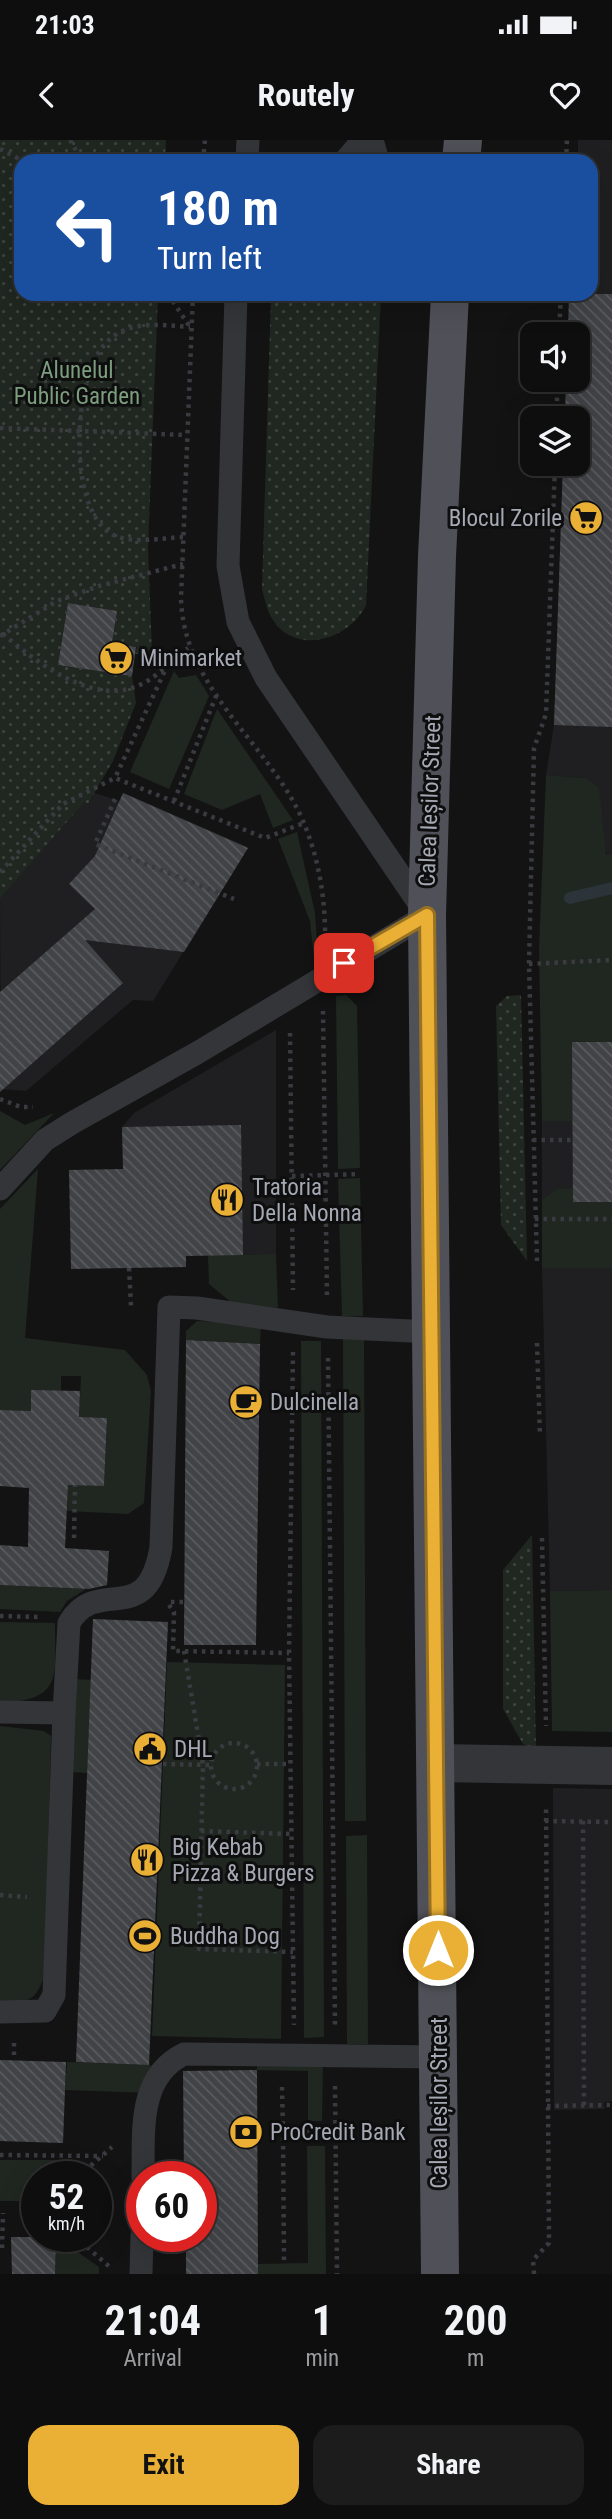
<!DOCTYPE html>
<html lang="en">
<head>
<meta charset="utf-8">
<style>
	:root { --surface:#0e0e0f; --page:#1c1c1d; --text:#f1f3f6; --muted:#9b9c9e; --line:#2e2e2f; --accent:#eab035 }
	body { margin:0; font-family:"Roboto Condensed",sans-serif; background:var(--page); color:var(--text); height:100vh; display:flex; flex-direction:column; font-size:26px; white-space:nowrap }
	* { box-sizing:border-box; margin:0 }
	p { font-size:23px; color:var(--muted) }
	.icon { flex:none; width:38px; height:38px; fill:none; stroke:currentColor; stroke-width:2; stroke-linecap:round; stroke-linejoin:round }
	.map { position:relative; height:2134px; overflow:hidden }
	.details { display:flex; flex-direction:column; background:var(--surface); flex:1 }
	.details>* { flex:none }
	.banner { position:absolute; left:14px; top:14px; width:584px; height:147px; border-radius:21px; box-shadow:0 7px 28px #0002,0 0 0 2px var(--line); background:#1a4fa0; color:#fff; overflow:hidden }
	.tools { position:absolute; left:520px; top:182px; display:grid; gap:14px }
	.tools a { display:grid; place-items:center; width:70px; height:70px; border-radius:14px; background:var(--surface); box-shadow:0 7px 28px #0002,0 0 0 2px var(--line); font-size:35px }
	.speed { position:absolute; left:21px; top:2021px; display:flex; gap:14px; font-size:35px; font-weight:700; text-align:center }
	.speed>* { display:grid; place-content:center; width:91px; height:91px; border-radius:50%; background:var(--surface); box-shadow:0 7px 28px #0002,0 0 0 2px var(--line); line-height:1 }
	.speed small { font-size:18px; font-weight:400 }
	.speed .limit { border:10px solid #d22; background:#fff; color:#111 }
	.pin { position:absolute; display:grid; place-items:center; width:60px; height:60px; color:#fff; margin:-30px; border-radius:14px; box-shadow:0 4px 10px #0006 }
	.me { position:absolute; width:77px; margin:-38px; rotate:0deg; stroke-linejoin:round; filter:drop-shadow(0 0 5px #0008) }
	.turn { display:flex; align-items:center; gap:24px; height:147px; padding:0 28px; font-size:32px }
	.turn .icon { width:91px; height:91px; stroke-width:2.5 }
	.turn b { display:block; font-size:49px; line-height:60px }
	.eta { display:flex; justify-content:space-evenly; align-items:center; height:119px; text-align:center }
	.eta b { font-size:42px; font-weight:700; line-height:49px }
	.cta { display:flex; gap:14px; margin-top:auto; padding:14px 28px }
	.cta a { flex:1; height:80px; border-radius:21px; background:var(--accent); color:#111; font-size:28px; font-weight:700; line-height:80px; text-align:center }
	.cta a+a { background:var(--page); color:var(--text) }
	.status { display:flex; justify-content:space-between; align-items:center; height:49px; padding:0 35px; background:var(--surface); direction:ltr }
	.status svg { height:19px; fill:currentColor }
	header { display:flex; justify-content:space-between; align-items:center; height:91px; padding:0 28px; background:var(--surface); font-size:32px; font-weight:700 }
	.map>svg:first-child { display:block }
	.built { fill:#1f1f21 }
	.grass { fill:url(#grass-dots) }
	.garden { fill:#1f2720 }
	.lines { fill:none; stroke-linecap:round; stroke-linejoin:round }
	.stream { stroke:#2c3339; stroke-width:12 }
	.building { fill:url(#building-back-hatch) }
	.path { stroke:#3a3b40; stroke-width:4.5; stroke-dasharray:3.5 5; stroke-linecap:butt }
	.lane { stroke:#343539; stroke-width:23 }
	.street { stroke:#343539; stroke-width:38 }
	.primary { stroke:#505158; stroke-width:38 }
	.route-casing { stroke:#987222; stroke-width:18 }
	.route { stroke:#eab035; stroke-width:12 }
	.labels { text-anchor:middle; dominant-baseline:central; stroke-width:6; stroke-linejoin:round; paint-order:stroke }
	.park-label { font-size:23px; fill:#7c9e7f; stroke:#0e0e0f }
	.poi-label { font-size:23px; fill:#a5a9b4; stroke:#0e0e0f; text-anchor:start }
	.street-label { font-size:23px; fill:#a5a9b4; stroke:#0e0e0f }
</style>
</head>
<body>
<div class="status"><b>21:03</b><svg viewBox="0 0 49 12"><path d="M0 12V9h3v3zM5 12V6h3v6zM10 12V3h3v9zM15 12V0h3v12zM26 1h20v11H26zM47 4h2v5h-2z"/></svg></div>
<header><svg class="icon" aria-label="back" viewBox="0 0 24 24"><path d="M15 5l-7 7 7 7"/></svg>Routely<svg class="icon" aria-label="heart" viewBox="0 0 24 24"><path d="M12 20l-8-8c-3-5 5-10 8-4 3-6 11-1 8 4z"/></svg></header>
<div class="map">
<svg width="612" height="2134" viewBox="0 0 612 2134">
	<defs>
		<pattern id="grass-dots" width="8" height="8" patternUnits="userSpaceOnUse" patternTransform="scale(1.75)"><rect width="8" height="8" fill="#1f2720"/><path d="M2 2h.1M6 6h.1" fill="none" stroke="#3d443e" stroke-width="1.8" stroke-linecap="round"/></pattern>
		<pattern id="building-back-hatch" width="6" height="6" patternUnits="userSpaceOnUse" patternTransform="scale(1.75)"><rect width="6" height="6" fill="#424347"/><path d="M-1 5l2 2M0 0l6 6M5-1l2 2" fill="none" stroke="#5a5b5f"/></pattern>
	</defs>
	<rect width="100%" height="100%" fill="#131314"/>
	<g class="built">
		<polygon points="578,0 612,0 612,715 607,716 586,638 546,635 554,585 563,324 578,324 578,278 565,278 566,240 578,240 578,194 568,194 569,154 592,154 592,21 578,21"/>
		<polygon points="95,653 119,661 124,653 248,707 153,861 133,860 26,951 1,949 0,759 84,661 88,664"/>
		<polygon points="276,890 276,1114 186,1115 123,1029 122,987 134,973"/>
		<polygon points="542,902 612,902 612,1450 550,1451 542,1128"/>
		<polygon points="553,1648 612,1649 612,1961 604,1962 605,1969 554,1970"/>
	</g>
	<g class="grass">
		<polygon points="0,0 166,0 165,21 21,21 21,154 158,154 148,407 152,513 135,514 137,507 112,503 117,471 68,463 58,525 132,536 136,563 113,621 88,664 84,662 0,759"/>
		<path d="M 271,154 L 381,154 L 366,465 C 351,498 297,517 273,480 C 267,471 265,460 262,449 Z"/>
		<polygon points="521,855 527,1121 501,1085 496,866 507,856"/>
		<polygon points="532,1395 536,1610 523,1604 503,1569 503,1430"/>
	</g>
	<g class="garden">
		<polygon points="174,531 179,538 196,535 209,556 169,649 130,632"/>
		<polygon points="217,569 293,680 273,688 260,654 222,670 184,654"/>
		<polygon points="546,635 586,638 599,648 606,715 612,715 612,902 572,902 572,981 542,981 539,809"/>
		<polygon points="297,692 315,773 318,819 314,819 310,781 278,699"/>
		<polygon points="346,855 357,866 360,1028 338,1029 336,856"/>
		<polygon points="0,971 25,985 54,973 0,1030"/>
		<polygon points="38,1029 25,1198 125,1210 147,1235 151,1251 144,1363 128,1374 67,1371 68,1344 104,1346 107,1278 79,1277 81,1236 61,1236 61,1251 31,1271 0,1270 0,1069"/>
		<polygon points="360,1038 363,1176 342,1176 338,1039"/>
		<polygon points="574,1048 574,1062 612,1062 612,1128 542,1128 542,1060 557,1049"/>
		<polygon points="276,1114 278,1168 232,1163 209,1144 208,1115"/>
		<polygon points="197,1181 261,1184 260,1204 186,1200 186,1191"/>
		<polygon points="343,1197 364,1197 366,1681 345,1681"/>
		<polygon points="301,1201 321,1201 324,1897 304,1898"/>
		<polygon points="0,1445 86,1449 67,1461 60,1472 0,1469"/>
		<polygon points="612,1450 612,1592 552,1591 550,1451"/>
		<path d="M 0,1482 L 55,1483 C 55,1536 64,1560 0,1563 Z"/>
		<polygon points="167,1522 285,1525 281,1899 152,1896"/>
		<polygon points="73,1539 91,1540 87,1633 69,1632"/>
		<path d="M 0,1586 L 44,1591 L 51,1596 L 45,1833 C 36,1862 29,1863 0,1861 Z"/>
		<polygon points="367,1695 368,1904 347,1904 346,1696"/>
		<polygon points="67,1922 151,1925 150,1953 65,1950"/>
		<polygon points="257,1925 323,1925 322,1981 308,1981 308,1931 257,1930"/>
		<polygon points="307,2006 325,2006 326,2134 258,2134 258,2124 308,2123"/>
		<polygon points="0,2020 79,2020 63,2037 37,2037 37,2061 0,2061"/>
		<polygon points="56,2097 99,2127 99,2134 55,2134"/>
	</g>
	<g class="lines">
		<polyline class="stream" points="570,758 612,748"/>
	</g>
	<g class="building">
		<polygon points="569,154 612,154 612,587 554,585 563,324 578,324 578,278 565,278 566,240 578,240 578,194 568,194"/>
		<polygon points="68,463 117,471 112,503 136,507 132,536 58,525"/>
		<polygon points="123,653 248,708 184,812 85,800 123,843 0,952 0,852 95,769 69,744 95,716"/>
		<polygon points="572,902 612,902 612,1062 573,1062"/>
		<polygon points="241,985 243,1115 186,1116 186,1127 71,1129 69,1030 123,1029 122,987"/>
		<polygon points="186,1200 260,1204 256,1505 184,1505"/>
		<polygon points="31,1250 80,1251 79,1277 107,1278 104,1346 68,1345 65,1408 109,1411 107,1445 89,1449 0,1445 0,1405 28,1407 29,1348 0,1346 0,1270 31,1271"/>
		<polygon points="93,1479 168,1482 149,1925 76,1922"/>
		<polygon points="0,1920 66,1922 63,2003 0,2001"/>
		<polygon points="257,1930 258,2134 186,2134 186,2096 201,2096 201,2037 184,2037 183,1931"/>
		<polygon points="11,2097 56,2097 55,2134 12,2134"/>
	</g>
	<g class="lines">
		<g class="path">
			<polyline points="70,0 82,21"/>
			<polyline points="0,9 23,21"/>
			<polyline points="203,21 205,0"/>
			<polyline points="566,21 567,0"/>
			<polyline points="168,154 190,187"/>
			<path d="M 193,154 L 181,458 C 183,541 254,593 293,661 C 316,701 326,754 325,800"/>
			<polyline points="559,194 561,154"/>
			<polyline points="556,278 558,240"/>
			<polyline points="0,288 186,295"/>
			<path d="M 183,397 C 162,398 128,405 110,393 C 67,366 73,238 105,204 C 127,179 161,185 190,187"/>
			<path d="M 3,494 C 35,521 90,564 135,547 C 155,540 172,520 188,508"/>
			<polyline points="0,496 57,461 99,446 183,424"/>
			<polyline points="168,524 115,638 265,698 304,683"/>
			<polyline points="115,659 95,704 234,759"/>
			<polyline points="174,661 216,556"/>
			<polyline points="0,732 63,664 115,638"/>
			<polyline points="529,824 612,820"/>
			<polyline points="323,871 327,1157"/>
			<polyline points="290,893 293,1150"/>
			<polyline points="0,959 21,967 33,967"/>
			<polyline points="533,1000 572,1000"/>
			<polyline points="292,1036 360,1034"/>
			<polyline points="535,1079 612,1079"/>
			<polyline points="537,1121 529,824 534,608 546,574 555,324"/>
			<polyline points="129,1128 131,1166"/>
			<polyline points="537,1203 540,1296"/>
			<polyline points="293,1212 289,1513 294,1885"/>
			<polyline points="328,1218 335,1885"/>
			<polyline points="74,1398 75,1345"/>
			<polyline points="542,1398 546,1586"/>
			<polyline points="171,1462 184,1462"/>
			<polyline points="169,1465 174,1472 173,1511 289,1513"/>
			<polyline points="0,1476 41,1477"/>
			<polyline points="184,1511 203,1624 199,1809 293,1812"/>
			<circle cx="234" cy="1626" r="23"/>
			<polyline points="163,1624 210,1625"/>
			<polyline points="257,1624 291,1624"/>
			<polyline points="545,1681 612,1682"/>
			<polyline points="583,1681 584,1965"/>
			<polyline points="201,1691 291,1694"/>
			<polyline points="0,1755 27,1757"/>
			<polyline points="14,1903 14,1920"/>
			<polyline points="335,1946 337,2134"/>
			<polyline points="282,1947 283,1991"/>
			<polyline points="547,1966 612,1965"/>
			<polyline points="0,2015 103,2016"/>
			<polyline points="78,2037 112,2007"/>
			<polyline points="74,2096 111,2128"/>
			<polyline points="2,2108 3,2073"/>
			<polyline points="284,2120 283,1991 335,1992"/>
			<polyline points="534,2134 533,2120 549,2103 546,1665"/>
		</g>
		<g class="lane">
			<polyline points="372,0 378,21"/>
			<polyline points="247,21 248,0"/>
			<polyline points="345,21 363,0"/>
			<polyline points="0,1049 45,1000 72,983 197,913 427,775 266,538 238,482 228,426 236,154"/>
			<path d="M 0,1572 L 64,1573 L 69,1483 C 98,1434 147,1491 161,1407 L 169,1167 L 197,1168 L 327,1187 L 432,1192"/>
			<polyline points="0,1872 45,1871 54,1855 64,1573"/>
			<path d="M 143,2037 C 144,1993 137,1937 184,1914 L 439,1917"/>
			<polyline points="141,2134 142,2096"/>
		</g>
		<polyline class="street" points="437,1623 612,1626"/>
		<g class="primary">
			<polyline points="461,21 463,0"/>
			<polyline points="440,2134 427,775 437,416 450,154"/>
		</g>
	</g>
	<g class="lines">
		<g class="route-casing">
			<polyline id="route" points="344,823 427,775 438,1810"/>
		</g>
		<use href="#route" class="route"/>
	</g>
	<defs>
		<g id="supermarket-disc" transform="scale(1.75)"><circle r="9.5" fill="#eab035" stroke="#0e0e0f"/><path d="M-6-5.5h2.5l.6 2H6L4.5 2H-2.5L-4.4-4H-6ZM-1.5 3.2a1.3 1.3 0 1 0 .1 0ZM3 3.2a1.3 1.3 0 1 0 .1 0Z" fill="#111"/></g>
		<g id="restaurant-disc" transform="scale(1.75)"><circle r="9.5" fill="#eab035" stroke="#0e0e0f"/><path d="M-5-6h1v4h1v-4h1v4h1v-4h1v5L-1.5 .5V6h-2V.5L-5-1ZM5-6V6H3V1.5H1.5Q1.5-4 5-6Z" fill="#111"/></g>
		<g id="cafe-disc" transform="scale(1.75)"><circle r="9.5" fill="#eab035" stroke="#0e0e0f"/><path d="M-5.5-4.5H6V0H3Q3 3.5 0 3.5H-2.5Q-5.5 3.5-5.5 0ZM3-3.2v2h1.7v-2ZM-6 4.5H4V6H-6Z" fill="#111"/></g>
		<g id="civic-disc" transform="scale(1.75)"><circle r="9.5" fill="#eab035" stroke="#0e0e0f"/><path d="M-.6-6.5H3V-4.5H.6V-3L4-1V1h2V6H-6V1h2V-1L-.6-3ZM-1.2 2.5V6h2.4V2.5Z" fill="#111"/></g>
		<g id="stadium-disc" transform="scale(1.75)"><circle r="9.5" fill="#eab035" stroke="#0e0e0f"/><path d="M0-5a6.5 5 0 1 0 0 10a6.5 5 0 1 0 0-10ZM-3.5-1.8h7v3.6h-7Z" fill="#111"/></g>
		<g id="bank-disc" transform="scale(1.75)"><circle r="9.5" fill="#eab035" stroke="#0e0e0f"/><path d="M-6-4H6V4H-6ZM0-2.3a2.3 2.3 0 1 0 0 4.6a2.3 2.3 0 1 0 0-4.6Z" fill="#111"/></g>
	</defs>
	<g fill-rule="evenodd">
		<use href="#supermarket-disc" x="586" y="378"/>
		<use href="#supermarket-disc" x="116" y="518"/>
		<use href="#restaurant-disc" x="227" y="1060"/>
		<use href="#cafe-disc" x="246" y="1262"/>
		<use href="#civic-disc" x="150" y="1609"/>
		<use href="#restaurant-disc" x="147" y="1720"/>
		<use href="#stadium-disc" x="145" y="1796"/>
		<use href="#bank-disc" x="246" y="1992"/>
	</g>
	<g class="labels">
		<g class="park-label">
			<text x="77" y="230">Alunelul<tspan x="77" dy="26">Public Garden</tspan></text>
		</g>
		<g class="poi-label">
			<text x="562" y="378" text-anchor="end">Blocul Zorile</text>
			<text x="140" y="518">Minimarket</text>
			<text x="252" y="1047">Tratoria<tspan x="252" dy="26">Della Nonna</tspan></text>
			<text x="270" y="1262">Dulcinella</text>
			<text x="174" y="1609">DHL</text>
			<text x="172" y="1707">Big Kebab<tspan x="172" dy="26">Pizza &amp; Burgers</tspan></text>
			<text x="170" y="1796">Buddha Dog</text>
			<text x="270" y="1992">ProCredit Bank</text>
		</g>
		<g class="street-label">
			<text transform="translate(430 661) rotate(-88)">Calea Ieșilor Street</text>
			<text transform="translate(439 1963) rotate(-90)">Calea Ieșilor Street</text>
		</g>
	</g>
</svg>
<div class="tools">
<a><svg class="icon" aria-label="sound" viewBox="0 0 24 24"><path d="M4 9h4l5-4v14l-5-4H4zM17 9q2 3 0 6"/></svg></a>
<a><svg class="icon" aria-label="layers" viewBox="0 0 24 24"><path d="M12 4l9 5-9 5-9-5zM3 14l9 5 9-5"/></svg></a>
</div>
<div class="speed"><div>52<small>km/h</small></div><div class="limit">60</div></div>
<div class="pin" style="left:344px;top:823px;background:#d93025"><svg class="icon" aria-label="arrive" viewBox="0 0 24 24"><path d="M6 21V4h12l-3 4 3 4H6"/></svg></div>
<svg class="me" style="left:438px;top:1810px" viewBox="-20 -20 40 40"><circle r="17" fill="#eab035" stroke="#fff" stroke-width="3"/><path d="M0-11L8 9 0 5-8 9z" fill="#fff"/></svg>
<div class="banner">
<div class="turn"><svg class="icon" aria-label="left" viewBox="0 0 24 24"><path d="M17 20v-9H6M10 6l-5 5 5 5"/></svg><div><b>180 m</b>Turn left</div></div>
</div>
</div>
<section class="details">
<div class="eta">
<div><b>21:04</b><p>Arrival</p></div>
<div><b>1</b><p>min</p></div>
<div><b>200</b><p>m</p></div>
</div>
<div class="cta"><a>Exit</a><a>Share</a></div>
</section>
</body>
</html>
